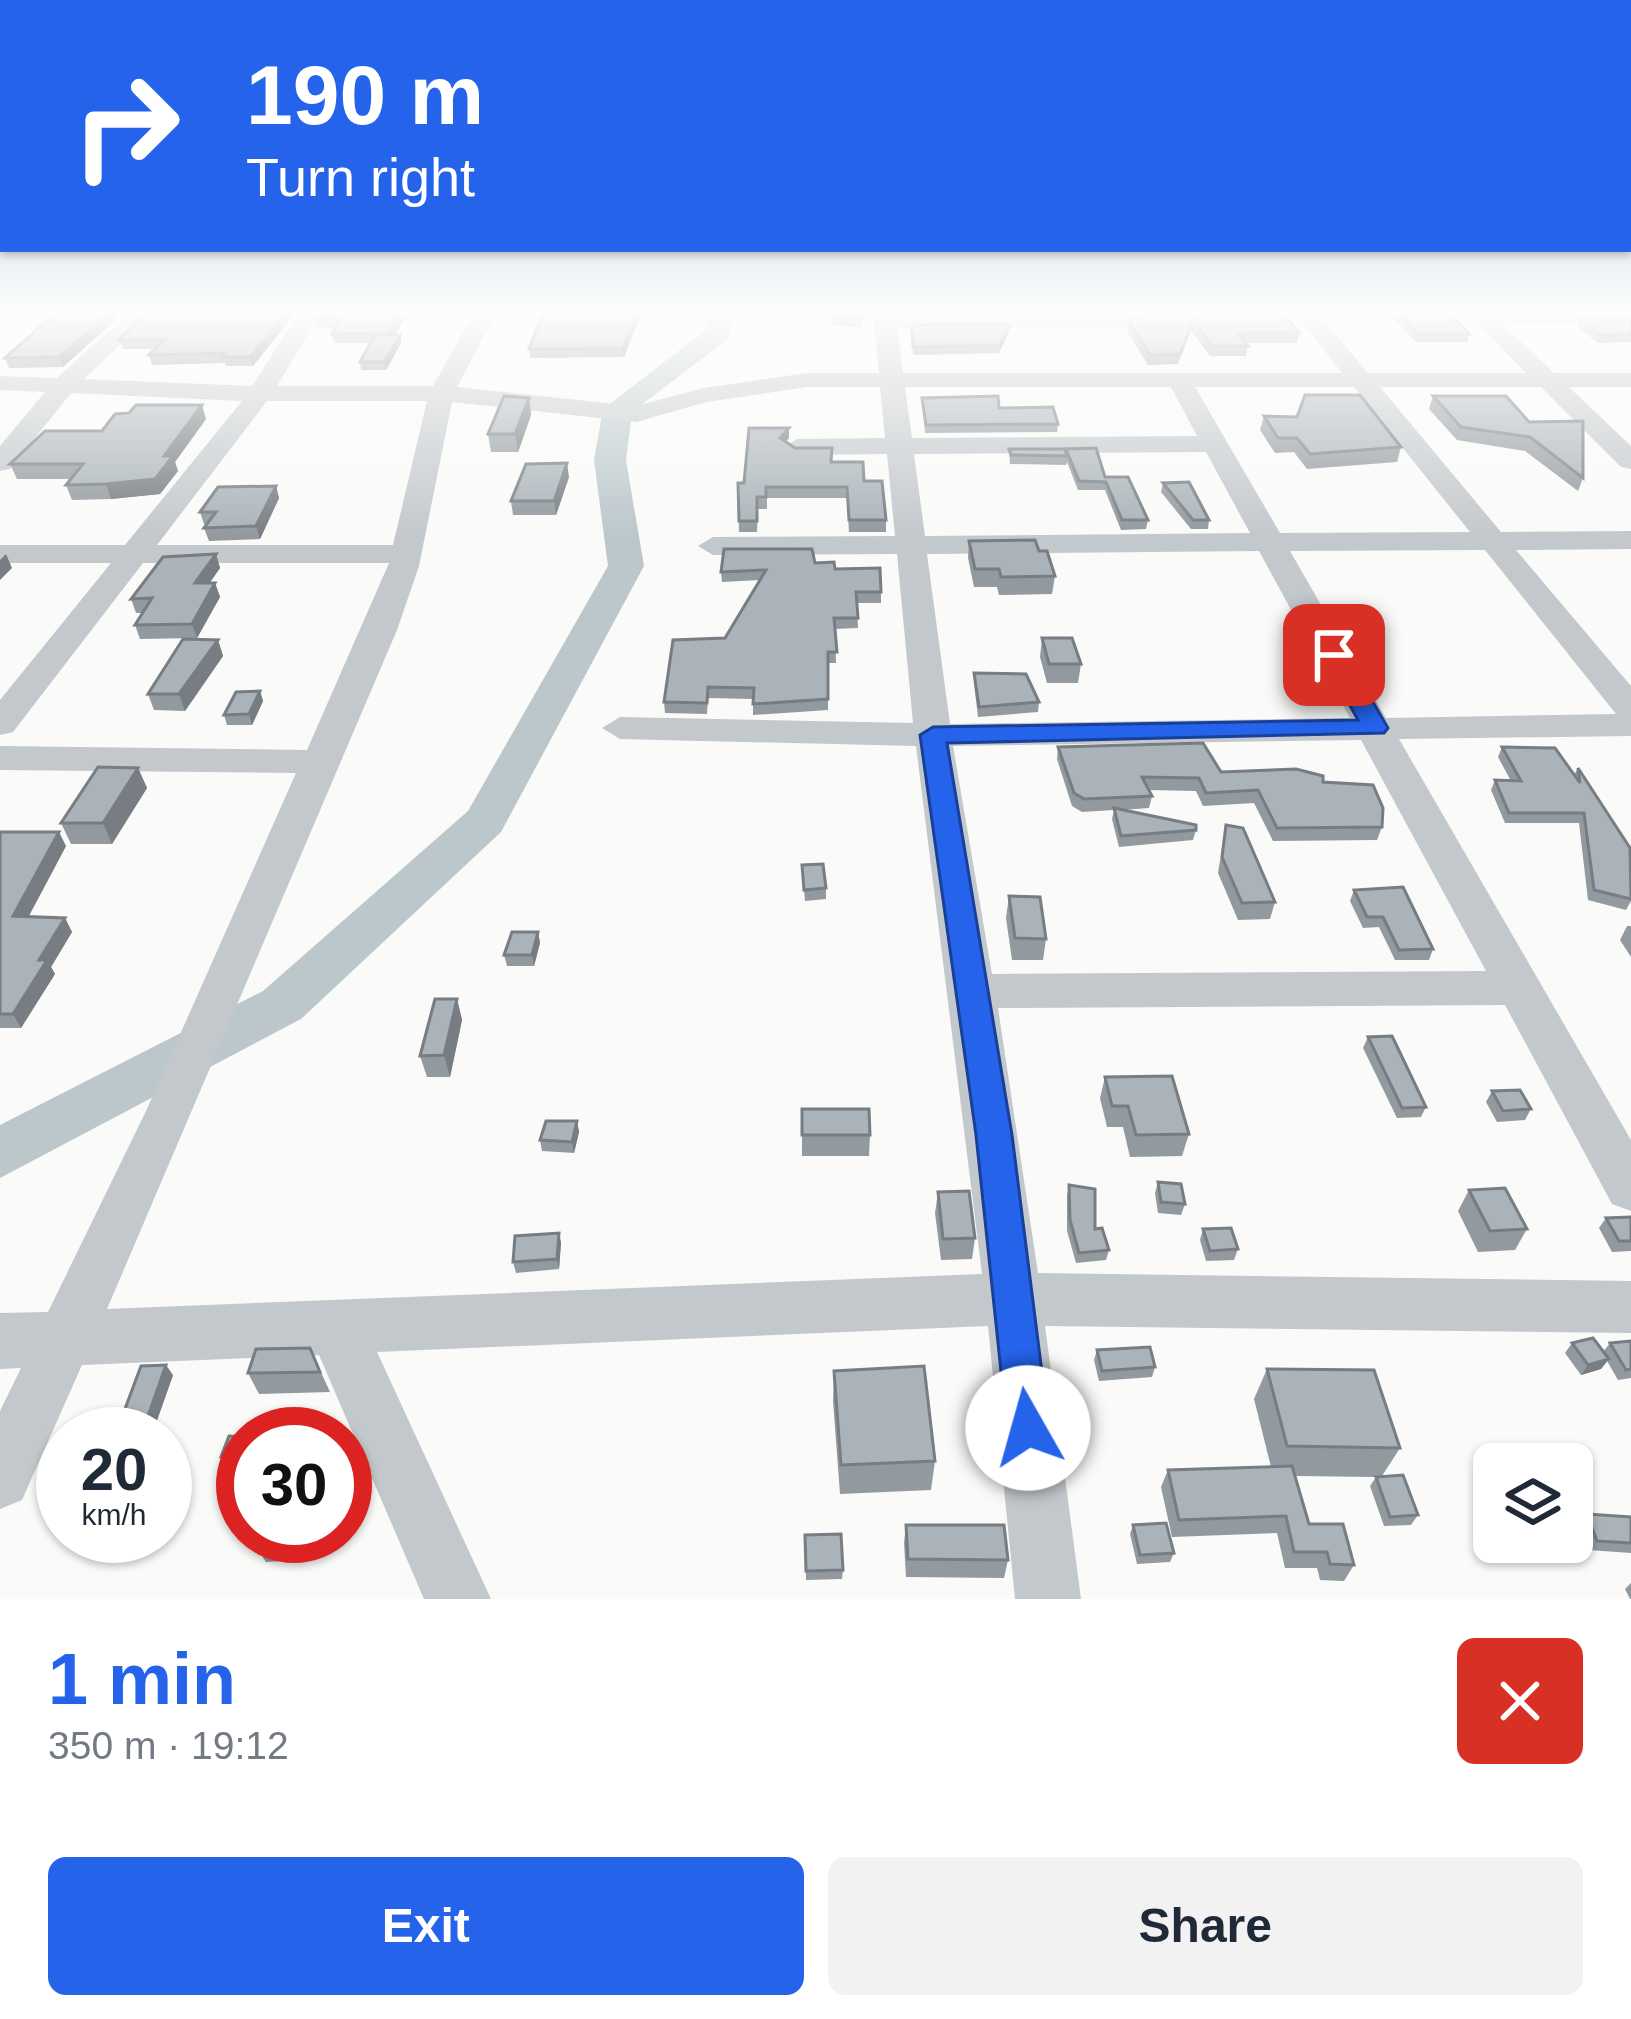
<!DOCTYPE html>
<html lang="en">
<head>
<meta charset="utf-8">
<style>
	:root { --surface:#fff; --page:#f2f2f3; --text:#1f2937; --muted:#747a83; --accent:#2563eb }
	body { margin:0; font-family:Helvetica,sans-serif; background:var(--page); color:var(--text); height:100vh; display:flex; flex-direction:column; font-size:45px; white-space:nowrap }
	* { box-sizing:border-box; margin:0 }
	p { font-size:39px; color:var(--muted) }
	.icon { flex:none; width:66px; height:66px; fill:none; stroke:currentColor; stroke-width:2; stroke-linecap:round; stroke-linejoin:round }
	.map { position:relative; height:1599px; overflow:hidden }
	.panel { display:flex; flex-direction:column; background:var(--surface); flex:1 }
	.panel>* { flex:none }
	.hud { position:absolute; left:0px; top:0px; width:1632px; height:252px; box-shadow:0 3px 9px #0004; background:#2563eb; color:#fff; overflow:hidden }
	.fabs { position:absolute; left:1473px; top:1443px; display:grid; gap:24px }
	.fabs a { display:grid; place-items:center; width:120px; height:120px; border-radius:18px; background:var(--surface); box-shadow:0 3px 9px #0004; font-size:60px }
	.speed { position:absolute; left:36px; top:1407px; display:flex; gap:24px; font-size:60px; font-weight:700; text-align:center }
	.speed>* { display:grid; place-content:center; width:156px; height:156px; border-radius:50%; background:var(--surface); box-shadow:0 3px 9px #0004; line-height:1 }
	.speed small { font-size:30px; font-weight:400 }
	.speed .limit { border:18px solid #d22; background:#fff; color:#111 }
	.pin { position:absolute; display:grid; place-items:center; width:102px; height:102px; color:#fff; margin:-51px; border-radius:24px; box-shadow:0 6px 18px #0006 }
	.me { position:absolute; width:132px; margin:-66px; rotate:353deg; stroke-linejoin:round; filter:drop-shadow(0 0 9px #0008) }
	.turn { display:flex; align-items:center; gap:42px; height:252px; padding:0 48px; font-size:54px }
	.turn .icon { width:156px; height:156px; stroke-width:2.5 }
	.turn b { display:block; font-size:84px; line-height:102px }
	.round { display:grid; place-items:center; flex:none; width:126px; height:126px; border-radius:18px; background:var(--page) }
	.overview { display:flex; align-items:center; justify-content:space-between; height:204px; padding:0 48px }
	h1 { font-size:72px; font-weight:600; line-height:90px; color:var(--accent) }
	.button { display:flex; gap:24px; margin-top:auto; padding:24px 48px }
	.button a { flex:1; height:138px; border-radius:18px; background:var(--accent); color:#fff; font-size:48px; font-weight:600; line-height:138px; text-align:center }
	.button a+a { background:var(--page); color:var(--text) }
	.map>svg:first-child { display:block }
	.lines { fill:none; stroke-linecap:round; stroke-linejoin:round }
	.river { fill:#bbc7cb; fill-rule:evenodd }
	.minor { fill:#c3c8cc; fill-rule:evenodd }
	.wall { fill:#929a9f }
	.shaded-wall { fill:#777d82 }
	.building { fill:#aab3b9; stroke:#777d82; stroke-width:3 }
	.route { fill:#2563eb; stroke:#184099; stroke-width:3 }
</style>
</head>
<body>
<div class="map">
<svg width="1631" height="1599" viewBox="0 0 1631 1599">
	<rect width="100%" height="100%" fill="#fafaf8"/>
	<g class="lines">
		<polygon class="river" points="707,313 733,313 728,339 632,412 626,460 644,566 501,832 301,1019 0,1178 0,1125 263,991 468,811 608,566 594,460 603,409 706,330"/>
		<path class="minor" d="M 129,313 L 154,313 L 84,379 L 252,386 L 299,313 L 321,313 L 277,386 L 433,386 L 474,313 L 496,313 L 457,387 L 635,406 L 704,388 L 807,373 L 879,373 L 873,313 L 1158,313 L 1133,326 L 897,329 L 903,373 L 1342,373 L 1295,313 L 1318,313 L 1368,373 L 1526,373 L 1467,313 L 1631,313 L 1631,322 L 1501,323 L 1554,373 L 1631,373 L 1631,387 L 1569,387 L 1631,446 L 1631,469 L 1621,467 L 1541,387 L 1380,387 L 1501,532 L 1631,531 L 1631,549 L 1516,550 L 1631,686 L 1631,736 L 1399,739 L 1631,1140 L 1631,1211 L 1612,1204 L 1505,1005 L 998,1008 L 1038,1273 L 1631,1281 L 1631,1333 L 1045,1326 L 1081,1599 L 1015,1599 L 988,1326 L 377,1352 L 491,1599 L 424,1599 L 319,1355 L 82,1365 L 22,1500 L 0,1509 L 0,1411 L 21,1368 L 0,1369 L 0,1313 L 48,1312 L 147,1109 L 296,773 L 0,770 L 0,746 L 307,750 L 389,563 L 143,563 L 13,732 L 0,735 L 0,700 L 111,563 L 0,563 L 0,545 L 125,545 L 242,401 L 71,393 L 10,469 L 0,471 L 0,446 L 45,392 L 0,390 L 0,376 L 57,378 ZM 807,387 L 880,387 L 885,438 L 797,439 L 784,447 L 797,455 L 887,454 L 895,536 L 713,537 L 698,546 L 713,555 L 897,554 L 913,723 L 620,717 L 602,728 L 620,739 L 916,746 L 982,1274 L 107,1309 L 397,630 L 419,566 L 452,402 L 636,422 L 706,402 ZM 905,387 L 1171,387 L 1197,436 L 912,438 ZM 1195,387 L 1354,387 L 1470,532 L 1280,533 ZM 267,401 L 427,401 L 393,545 L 157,545 ZM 1206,452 L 1250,533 L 925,536 L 914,454 ZM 1485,550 L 1616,714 L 1386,718 L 1290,551 ZM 1259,551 L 1350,718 L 950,724 L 927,554 ZM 1361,740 L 1486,971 L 992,974 L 953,746 Z"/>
	</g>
	<g class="wall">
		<polygon points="56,313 123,313 63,367 9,368 5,358"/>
		<polygon points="146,313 295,313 253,366 226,366 225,363 152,365 149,355 156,349 123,349 119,340"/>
		<polygon points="317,313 409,313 395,335 400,335 401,343 386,370 361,370 360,362 371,343 334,343 332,334 335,328 317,329 315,320"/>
		<polygon points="543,313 649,313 648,319 639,319 624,357 530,358 529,349"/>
		<polygon points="807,313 862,313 862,327 833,326 831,314"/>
		<polygon points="1147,313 1299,333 1297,343 1245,343 1248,346 1246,356 1210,356 1191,331 1178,364 1148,365 1127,331 1129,321"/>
		<polygon points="1388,313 1450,313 1469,334 1467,342 1416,342"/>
		<polygon points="1581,319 1631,319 1631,342 1598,343 1578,327"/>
		<polygon points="912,325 1009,332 999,353 913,355"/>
		<polygon points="1433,396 1506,396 1583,478 1578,491 1525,451 1457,440 1429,409"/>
		<polygon points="529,398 531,415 518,452 491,452 488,434"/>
		<polygon points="922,398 999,408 1058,424 1057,432 925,433"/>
		<polygon points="1264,416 1401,447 1397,462 1307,469 1294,452 1275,453 1260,430"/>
		<polygon points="206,419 175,462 178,471 160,494 111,499 72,500 66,485 71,479 17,479 10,464 102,431"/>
		<polygon points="789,438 786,442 795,448 832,462 864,481 886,520 886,532 849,532 847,498 767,498 767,509 758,509 757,532 739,532 738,483 744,483"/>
		<polygon points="1009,449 1065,449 1105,477 1148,520 1146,529 1121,530 1105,490 1078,490 1067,462 1066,465 1010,464"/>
		<polygon points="569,477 556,515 513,515 511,501"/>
		<polygon points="1163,483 1209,520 1208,529 1191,529 1161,492"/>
		<polygon points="276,486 279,498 260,539 209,541 204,528 207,524 204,524 200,512"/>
		<polygon points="969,541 1039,551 1055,576 1052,594 999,595 997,587 974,587 968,558"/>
		<polygon points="216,554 220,568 209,583 215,583 220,597 197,638 140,639 135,625 143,613 136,613 131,599"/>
		<polygon points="815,563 835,569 881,592 881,603 857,603 858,628 835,629 836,663 828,663 828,710 753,715 753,699 708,698 707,714 665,713 664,702 725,638 760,580 722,582 721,572"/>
		<polygon points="1042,638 1081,664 1078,683 1047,683 1040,657"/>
		<polygon points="218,640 223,656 185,711 154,710 148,694"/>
		<polygon points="974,673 1039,702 1038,712 978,717 974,683"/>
		<polygon points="260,691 263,701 252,725 227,725 224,715"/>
		<polygon points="1058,747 1221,772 1323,782 1382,827 1377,840 1273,841 1254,803 1203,806 1196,791 1149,790 1152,796 1149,808 1122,810 1196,830 1193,840 1119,847 1112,819 1114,810 1082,812 1072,806 1057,759"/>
		<polygon points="1502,747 1574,775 1578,768 1630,848 1631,901 1626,910 1588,900 1579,823 1505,823 1491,790 1495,780 1511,781 1498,757"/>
		<polygon points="138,768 147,788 112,844 71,844 61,823"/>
		<polygon points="1226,825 1275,902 1270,919 1238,920 1218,873"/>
		<polygon points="0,832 66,846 28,917 65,918 72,932 51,967 55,974 21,1028 0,1028"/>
		<polygon points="802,865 826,888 826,899 805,901"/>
		<polygon points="1354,890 1433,949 1429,960 1395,960 1379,927 1363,928 1350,901"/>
		<polygon points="1009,896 1046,939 1043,960 1012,960 1006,918"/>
		<polygon points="1627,926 1631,926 1631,957 1620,940"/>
		<polygon points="538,932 540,943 534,966 507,966 504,955"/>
		<polygon points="457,999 462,1020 450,1077 427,1077 420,1056"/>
		<polygon points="1368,1037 1426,1107 1421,1117 1397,1118 1363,1048"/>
		<polygon points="1105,1077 1189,1134 1182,1156 1130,1157 1123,1127 1107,1127 1100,1098"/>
		<polygon points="1492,1091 1531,1109 1525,1120 1497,1122 1486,1102"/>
		<polygon points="802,1109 870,1135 869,1156 802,1156"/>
		<polygon points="577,1121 579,1132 574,1153 542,1151 540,1140"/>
		<polygon points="1158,1182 1185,1204 1181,1215 1158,1213 1155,1193"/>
		<polygon points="1069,1185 1109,1250 1106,1260 1076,1263 1067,1231 1067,1195"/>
		<polygon points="1469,1190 1527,1229 1515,1250 1478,1252 1458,1211"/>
		<polygon points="938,1192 975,1238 972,1259 941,1260 935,1213"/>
		<polygon points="1631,1217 1631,1251 1612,1252 1599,1228 1606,1218"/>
		<polygon points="1203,1229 1238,1249 1234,1260 1206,1261 1200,1240"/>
		<polygon points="559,1233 561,1243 559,1269 516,1273 513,1262"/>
		<polygon points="1631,1341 1631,1378 1618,1380 1607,1361 1601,1369 1581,1375 1565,1353 1572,1343 1603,1352 1610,1343"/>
		<polygon points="310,1348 330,1392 259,1394 248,1373"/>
		<polygon points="1097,1350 1155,1367 1152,1377 1099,1381 1094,1360"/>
		<polygon points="1267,1369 1400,1448 1382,1476 1418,1515 1411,1525 1384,1526 1370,1486 1376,1477 1295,1476 1309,1524 1354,1565 1344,1581 1320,1580 1317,1568 1285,1568 1277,1533 1172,1537 1161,1487 1168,1470 1271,1467 1254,1399"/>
		<polygon points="834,1371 935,1461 931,1490 840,1494 833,1401"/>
		<polygon points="173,1375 155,1426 129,1427 122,1417"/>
		<polygon points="243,1437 243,1468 227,1466 221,1457"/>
		<polygon points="1587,1514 1631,1517 1631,1553 1589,1550 1579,1524"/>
		<polygon points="906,1525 1008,1560 1004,1578 906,1577 904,1543"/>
		<polygon points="1133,1525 1174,1553 1170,1562 1137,1564 1130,1534"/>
		<polygon points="805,1535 843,1570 842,1579 806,1580"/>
		<polygon points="265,1536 304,1536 298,1560 266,1562 260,1553"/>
		<polygon points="1631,1583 1631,1599 1630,1599 1625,1589"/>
	</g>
	<g class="shaded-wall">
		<polygon points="110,313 123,313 63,367 59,357"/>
		<polygon points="286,313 295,313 253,366 250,357"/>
		<polygon points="401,313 409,313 390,342 389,333"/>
		<polygon points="637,313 639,319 624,357 623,348"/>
		<polygon points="1010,324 1009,332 999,353 1000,345"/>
		<polygon points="400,335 401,343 386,370 385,362"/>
		<polygon points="529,398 531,415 518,452 515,434"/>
		<polygon points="202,405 206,419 175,462 178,471 160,494 111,499 106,484 164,456"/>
		<polygon points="789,428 789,438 780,448 780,438"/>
		<polygon points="567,463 569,477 556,515 554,501"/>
		<polygon points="276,486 279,498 260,539 256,526"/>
		<polygon points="6,554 12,568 0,580 0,560"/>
		<polygon points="216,554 220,568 200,597 195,583"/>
		<polygon points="215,583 220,597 197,638 192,624"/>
		<polygon points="218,640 223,656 185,711 179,694"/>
		<polygon points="260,691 263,701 252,725 249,714"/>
		<polygon points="138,768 147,788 112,844 103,823"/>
		<polygon points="59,832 66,846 21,931 13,916"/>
		<polygon points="65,918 72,932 51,967 55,974 21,1028 13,1014 39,960"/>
		<polygon points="538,932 540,943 534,966 532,955"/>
		<polygon points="457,999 462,1020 450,1077 444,1055"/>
		<polygon points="577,1121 579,1132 574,1153 572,1142"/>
		<polygon points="559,1233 561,1243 559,1269 557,1259"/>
		<polygon points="1609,1359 1601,1369 1581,1375 1588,1365"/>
		<polygon points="166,1365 173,1375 155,1426 148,1416"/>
		<polygon points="296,1536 304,1536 298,1560 292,1551"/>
	</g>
	<g class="building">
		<polygon points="56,313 110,313 59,357 5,358"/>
		<polygon points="146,313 286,313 250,357 223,357 226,353 149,355 165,340 119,340"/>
		<polygon points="317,313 401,313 389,333 332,334 339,319 315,320"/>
		<polygon points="543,313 637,313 623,348 529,349"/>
		<polygon points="832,313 862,313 862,319 833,318"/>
		<polygon points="1147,313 1283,313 1299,333 1238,333 1248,346 1212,346 1193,321 1180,354 1150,355 1129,321"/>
		<polygon points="1398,313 1450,313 1469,334 1418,334"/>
		<polygon points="1581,319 1631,319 1631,334 1601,335"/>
		<polygon points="1010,324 1000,345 913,347 912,325"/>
		<polygon points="375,335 400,335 385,362 360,362"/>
		<polygon points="1305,395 1360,395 1401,447 1310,454 1297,438 1278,438 1264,416 1297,417"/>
		<polygon points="504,396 529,398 515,434 488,434"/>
		<polygon points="998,396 999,408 1053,407 1058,424 926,425 922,398"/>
		<polygon points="1433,396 1506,396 1529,422 1583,421 1583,478 1530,437 1461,427"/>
		<polygon points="136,405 202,405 164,456 173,456 155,479 106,484 66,485 83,464 10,464 45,431 102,431 115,414 129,413"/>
		<polygon points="749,428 789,428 780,438 795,448 832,448 831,462 863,462 864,481 882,481 886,520 849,520 847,487 766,487 766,497 757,497 757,521 739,521 738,483 744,483"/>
		<polygon points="1096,448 1105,477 1128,477 1148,520 1122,520 1106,482 1079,481 1066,449"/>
		<polygon points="1009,449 1065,449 1067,456 1011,455"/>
		<polygon points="567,463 554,501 511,501 526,464"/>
		<polygon points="1189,482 1209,520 1193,520 1163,483"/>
		<polygon points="276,486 256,526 204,528 216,512 200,512 218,487"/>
		<polygon points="1035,540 1039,551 1047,551 1055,576 1001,577 999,569 975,569 969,541"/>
		<polygon points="724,549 812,549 815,563 834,562 835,569 880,568 881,592 856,592 858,618 834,618 837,652 828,652 828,699 753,704 754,688 708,687 707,703 664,702 673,640 725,638 766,570 721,572"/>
		<polygon points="216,554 195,583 215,583 192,624 135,625 152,598 131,599 163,557"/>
		<polygon points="1042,638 1072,638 1081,664 1049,664"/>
		<polygon points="183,639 218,640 179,694 148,694"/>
		<polygon points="974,673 1026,674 1039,702 979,707"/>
		<polygon points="260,691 249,714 224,715 236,692"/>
		<polygon points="1203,743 1221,772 1296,769 1323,776 1323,782 1373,785 1383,808 1382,827 1277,828 1258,790 1206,793 1199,778 1142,777 1152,796 1084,799 1074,793 1058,747"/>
		<polygon points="1502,747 1555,748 1580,783 1578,768 1630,848 1631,899 1594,890 1584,813 1509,813 1495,780 1521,781"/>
		<polygon points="98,767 138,768 103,823 61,823"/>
		<polygon points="1114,808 1196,825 1196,830 1121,836"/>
		<polygon points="1226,825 1243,828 1275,902 1242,903 1222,857"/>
		<polygon points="0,832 59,832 13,916 65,918 39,960 47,960 13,1014 0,1014"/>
		<polygon points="823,864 826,888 804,890 802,865"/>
		<polygon points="1403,887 1433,949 1399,950 1383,917 1367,917 1354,890"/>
		<polygon points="1009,896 1040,897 1046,939 1015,938"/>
		<polygon points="512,932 538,932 532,955 504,955"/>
		<polygon points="435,999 457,999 444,1055 420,1056"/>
		<polygon points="1392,1036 1426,1107 1402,1108 1368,1037"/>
		<polygon points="1172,1076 1189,1134 1136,1135 1128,1106 1112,1106 1105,1077"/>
		<polygon points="1520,1090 1531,1109 1503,1111 1492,1091"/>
		<polygon points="802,1109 869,1109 870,1135 802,1135"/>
		<polygon points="546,1121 577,1121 572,1142 540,1140"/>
		<polygon points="1158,1182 1181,1184 1185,1204 1161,1202"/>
		<polygon points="1069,1185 1095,1189 1095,1229 1102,1228 1109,1250 1079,1253 1070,1220"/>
		<polygon points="1505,1188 1527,1229 1490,1231 1469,1190"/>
		<polygon points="969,1191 975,1238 943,1239 938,1192"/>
		<polygon points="1631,1217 1631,1241 1619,1241 1606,1218"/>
		<polygon points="1231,1228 1238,1249 1210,1251 1203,1229"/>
		<polygon points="559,1233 557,1259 513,1262 515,1236"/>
		<polygon points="1593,1338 1609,1359 1588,1365 1572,1343"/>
		<polygon points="1631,1341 1631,1369 1626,1370 1610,1343"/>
		<polygon points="1150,1347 1155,1367 1102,1371 1097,1350"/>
		<polygon points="310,1348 320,1372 248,1373 256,1349"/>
		<polygon points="166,1365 148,1416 122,1417 141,1366"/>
		<polygon points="924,1366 935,1461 841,1465 834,1371"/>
		<polygon points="1267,1369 1374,1370 1400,1448 1287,1446"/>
		<polygon points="229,1436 243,1437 243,1459 221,1457"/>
		<polygon points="1292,1466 1309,1524 1343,1524 1354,1565 1330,1564 1327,1552 1294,1552 1286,1516 1179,1520 1168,1470"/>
		<polygon points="1403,1475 1418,1515 1390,1517 1376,1477"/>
		<polygon points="1587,1514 1631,1517 1631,1543 1597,1541"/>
		<polygon points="1166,1523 1174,1553 1140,1555 1133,1525"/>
		<polygon points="906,1525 1004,1525 1008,1560 908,1559"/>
		<polygon points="841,1534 843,1570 806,1571 805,1535"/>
		<polygon points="265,1536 296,1536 292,1551 260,1553"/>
	</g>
	<linearGradient id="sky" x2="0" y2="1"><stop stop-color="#96bcdc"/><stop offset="0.58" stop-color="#fdfdfc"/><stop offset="1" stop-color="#fdfdfc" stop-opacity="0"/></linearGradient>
	<rect width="1631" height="537" fill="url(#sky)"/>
	<polygon class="route" points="1334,648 1346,655 1388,728 1384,733 947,743 1012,1135 1049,1428 1043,1443 1028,1449 1013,1443 1007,1428 976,1135 920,735 933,727 1358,720 1322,655"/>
</svg>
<div class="fabs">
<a><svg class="icon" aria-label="layers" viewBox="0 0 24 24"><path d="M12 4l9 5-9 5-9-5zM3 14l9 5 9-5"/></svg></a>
</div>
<div class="speed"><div>20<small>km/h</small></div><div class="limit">30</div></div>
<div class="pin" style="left:1334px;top:655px;background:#d93025"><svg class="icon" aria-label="arrive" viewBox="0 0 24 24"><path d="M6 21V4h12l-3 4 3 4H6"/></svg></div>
<svg class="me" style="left:1028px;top:1428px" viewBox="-20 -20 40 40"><circle r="19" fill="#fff"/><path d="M0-13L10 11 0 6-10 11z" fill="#2563eb"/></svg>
<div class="hud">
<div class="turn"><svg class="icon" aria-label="right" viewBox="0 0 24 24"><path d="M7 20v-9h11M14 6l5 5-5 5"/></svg><div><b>190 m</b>Turn right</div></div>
</div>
</div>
<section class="panel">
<div class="overview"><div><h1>1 min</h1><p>350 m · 19:12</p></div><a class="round" style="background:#d93025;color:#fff"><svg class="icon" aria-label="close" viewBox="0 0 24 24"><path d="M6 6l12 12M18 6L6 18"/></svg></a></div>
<div class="button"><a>Exit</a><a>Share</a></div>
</section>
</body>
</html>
